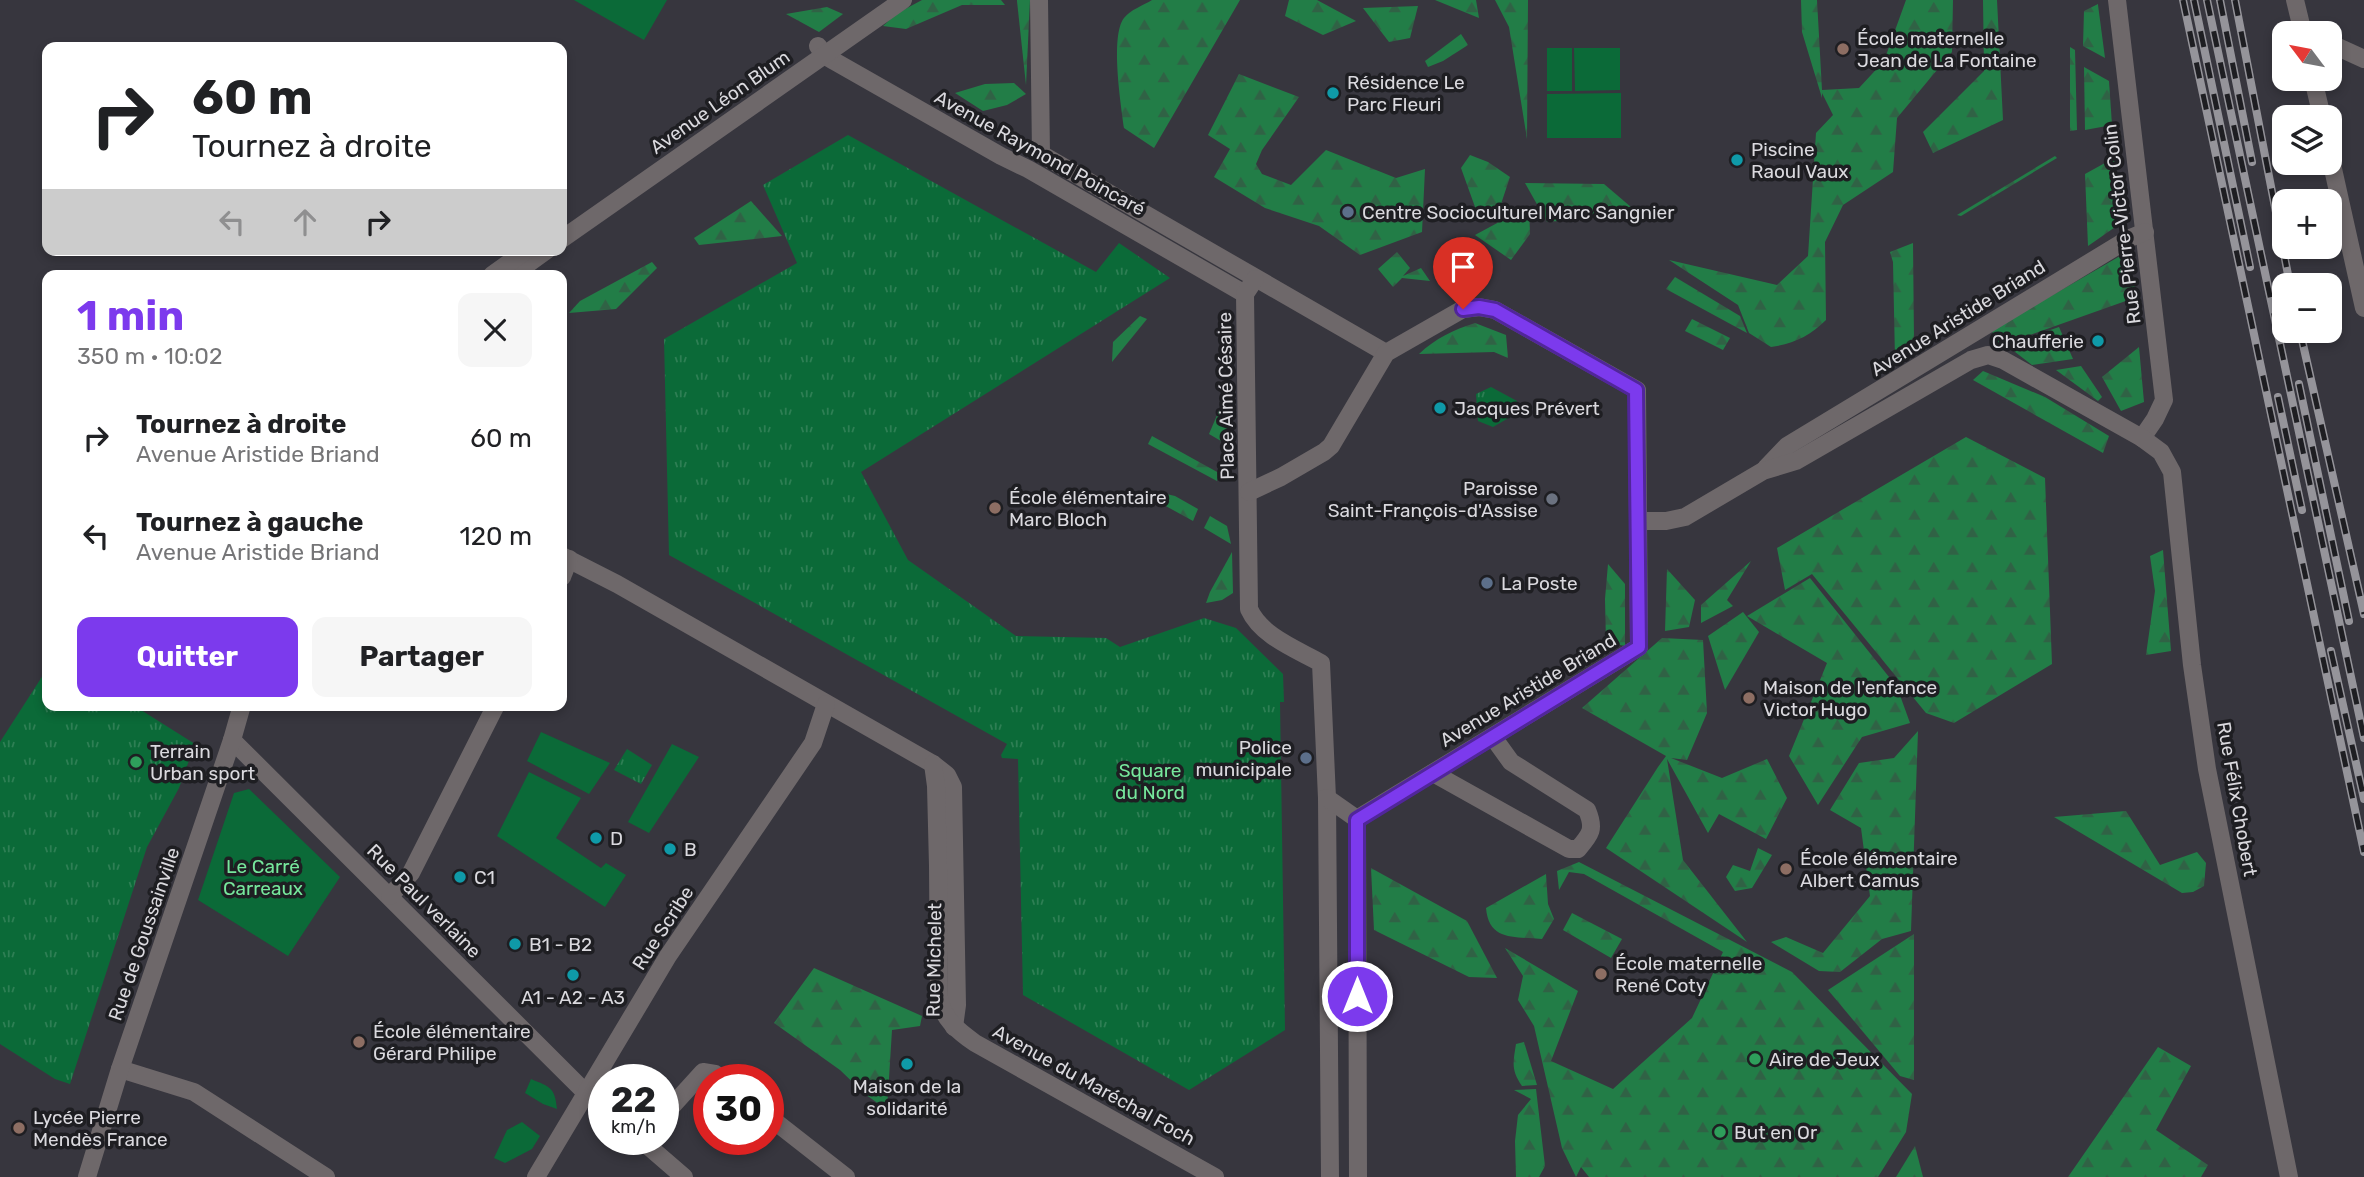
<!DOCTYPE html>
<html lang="fr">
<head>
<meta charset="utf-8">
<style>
	:root { --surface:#fff; --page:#f6f6f6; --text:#202124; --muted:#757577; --accent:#7c3aed }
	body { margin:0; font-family:Rubik,sans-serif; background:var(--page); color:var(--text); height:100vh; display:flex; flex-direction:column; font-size:26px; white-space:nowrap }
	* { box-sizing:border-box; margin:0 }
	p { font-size:23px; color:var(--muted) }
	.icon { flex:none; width:38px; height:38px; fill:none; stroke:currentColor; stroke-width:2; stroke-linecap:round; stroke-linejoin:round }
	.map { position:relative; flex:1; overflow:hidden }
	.sheet { position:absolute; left:42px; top:270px; width:525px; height:441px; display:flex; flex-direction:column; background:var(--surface); border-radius:14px; box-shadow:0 4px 10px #0003 }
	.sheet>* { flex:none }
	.guide { position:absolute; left:42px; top:42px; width:525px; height:214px; border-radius:14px; box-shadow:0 4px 10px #0003; background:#fff; color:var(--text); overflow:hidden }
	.needle { width:46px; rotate:302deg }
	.controls { position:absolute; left:2272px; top:21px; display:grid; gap:14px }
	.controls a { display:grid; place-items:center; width:70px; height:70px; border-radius:14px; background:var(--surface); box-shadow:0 4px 10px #0003; font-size:35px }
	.speed { position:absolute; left:588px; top:1064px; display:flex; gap:14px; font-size:35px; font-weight:700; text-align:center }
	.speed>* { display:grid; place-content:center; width:91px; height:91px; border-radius:50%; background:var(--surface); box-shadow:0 4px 10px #0003; line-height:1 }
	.speed small { font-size:18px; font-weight:400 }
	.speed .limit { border:10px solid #d22; background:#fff; color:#111 }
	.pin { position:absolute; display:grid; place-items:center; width:60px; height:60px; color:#fff; margin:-72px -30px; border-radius:50% 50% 50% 0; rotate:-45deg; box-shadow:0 0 7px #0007 }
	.pin .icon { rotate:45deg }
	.me { position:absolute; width:77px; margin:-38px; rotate:0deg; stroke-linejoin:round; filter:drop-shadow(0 0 5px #0008) }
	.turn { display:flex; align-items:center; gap:24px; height:147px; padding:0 35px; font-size:32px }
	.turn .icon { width:91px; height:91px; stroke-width:2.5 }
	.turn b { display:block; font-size:49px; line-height:60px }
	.lanes { display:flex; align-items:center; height:66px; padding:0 35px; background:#0003; justify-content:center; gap:35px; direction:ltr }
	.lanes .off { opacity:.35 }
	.round { display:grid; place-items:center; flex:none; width:74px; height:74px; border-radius:14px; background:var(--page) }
	.headline { display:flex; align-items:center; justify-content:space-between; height:119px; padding:0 35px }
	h1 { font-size:42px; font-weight:700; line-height:52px; color:var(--accent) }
	.cta { display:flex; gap:14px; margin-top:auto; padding:14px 35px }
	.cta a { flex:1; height:80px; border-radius:14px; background:var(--accent); color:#fff; font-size:28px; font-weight:700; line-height:80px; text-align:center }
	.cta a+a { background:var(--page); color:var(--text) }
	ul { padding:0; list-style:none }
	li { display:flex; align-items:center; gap:21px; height:98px; padding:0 35px }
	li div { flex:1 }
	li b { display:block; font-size:26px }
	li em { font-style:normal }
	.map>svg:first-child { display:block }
	.green { fill:#0b6a38 }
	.forest { fill:url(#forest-firs) }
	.park { fill:url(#park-tufts) }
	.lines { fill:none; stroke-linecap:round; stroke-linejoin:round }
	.minor { stroke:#6e686a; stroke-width:18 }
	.rail-casing { stroke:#95949a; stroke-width:8 }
	.rail { stroke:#1e1e22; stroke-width:5; stroke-dasharray:16; stroke-linecap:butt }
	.route-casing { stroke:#51269a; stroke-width:18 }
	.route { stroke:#7c3aed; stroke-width:12 }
	.education-dot { fill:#8d6e63; stroke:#1e1e22; stroke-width:2.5 }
	.culture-dot { fill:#0f9aa8; stroke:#1e1e22; stroke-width:2.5 }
	.service-dot { fill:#5c6f8a; stroke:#1e1e22; stroke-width:2.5 }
	.worship-dot { fill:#6b7280; stroke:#1e1e22; stroke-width:2.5 }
	.leisure-dot { fill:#2e9e5b; stroke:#1e1e22; stroke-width:2.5 }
	.labels { text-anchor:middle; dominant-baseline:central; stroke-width:7; stroke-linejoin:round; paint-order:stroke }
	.poi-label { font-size:19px; fill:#dad9de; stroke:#1e1e22; text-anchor:start }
	.street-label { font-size:19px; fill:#dad9de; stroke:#1e1e22 }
	.park-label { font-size:19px; fill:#76e79c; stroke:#1e1e22 }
</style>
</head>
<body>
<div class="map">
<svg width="2364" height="1177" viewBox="0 0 2364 1177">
	<defs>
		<pattern id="forest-firs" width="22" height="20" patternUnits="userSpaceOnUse" patternTransform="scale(1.75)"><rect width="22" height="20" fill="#227d47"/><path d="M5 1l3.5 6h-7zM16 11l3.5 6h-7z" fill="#306245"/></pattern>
		<pattern id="park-tufts" width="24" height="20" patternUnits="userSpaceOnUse" patternTransform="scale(1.75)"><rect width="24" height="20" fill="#0b6a38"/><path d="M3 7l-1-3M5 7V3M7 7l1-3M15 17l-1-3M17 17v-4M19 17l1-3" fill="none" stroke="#2e7f54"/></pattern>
	</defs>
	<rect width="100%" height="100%" fill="#37363e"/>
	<g class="green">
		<polygon points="574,0 667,0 644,40"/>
		<rect x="1547" y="48" width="25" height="43"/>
		<polygon points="1574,48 1620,48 1620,90 1575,91"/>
		<polygon points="1621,93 1621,138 1547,138 1547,94"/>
		<polygon points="541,732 610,763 589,794 527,761"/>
		<polygon points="672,744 699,757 649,833 628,822"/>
		<polygon points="529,772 581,798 556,838 601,868 606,863 626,875 605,907 497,836"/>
		<polygon points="249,789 340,877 288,956 198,900 234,793"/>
		<path d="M 531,1079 C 550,1087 555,1087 557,1109 L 543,1104 L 525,1093 Z"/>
		<polygon points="522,1122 540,1136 532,1149 505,1163 494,1158 507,1130"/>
	</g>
	<g class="forest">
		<polygon points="922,0 1001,0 1005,5 962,5 906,29 883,26 896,14"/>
		<polygon points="1017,0 1030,0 1026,85 1017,1"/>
		<path d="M 1152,0 L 1240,0 L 1154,148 L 1124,128 C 1121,104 1110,36 1124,18 C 1130,10 1144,5 1152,0 Z"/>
		<polygon points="1289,0 1317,0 1356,21 1323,35 1285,16"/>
		<polygon points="1435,0 1476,0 1479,18"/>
		<polygon points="1495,0 1528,0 1527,139 1509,27"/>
		<path d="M 1801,0 L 1817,0 L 1822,90 L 1859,88 L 1884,61 L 1906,0 L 1953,0 L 1952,52 L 1897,118 L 1893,172 L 1843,205 L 1825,242 L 1826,320 C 1810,336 1793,344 1771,347 L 1749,333 L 1738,305 L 1669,260 L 1777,285 L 1808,256 L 1816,133 L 1833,115 L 1822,93 L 1822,98 L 1802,32 Z"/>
		<polygon points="1983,0 1997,0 2003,120 1933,153 1923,132 1984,71"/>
		<polygon points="2098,4 2098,5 2105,58 2083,46 2084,11"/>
		<polygon points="1418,6 1410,38 1389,42 1363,8"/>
		<polygon points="827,7 843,14 819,32 786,14"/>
		<polygon points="1461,34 1468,45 1443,61 1428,67 1425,61"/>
		<polygon points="2070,47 2075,50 2077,130 2070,131"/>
		<polygon points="2084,67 2109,81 2112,125 2085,130"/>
		<polygon points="1239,74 1299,97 1262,150 1256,164 1262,174 1291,185 1326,150 1396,178 1425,169 1422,232 1360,255 1319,226 1265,208 1214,177 1230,149 1208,135"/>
		<polygon points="1014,83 1026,94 1007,105 983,111 955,93 985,84"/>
		<polygon points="1470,155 1488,162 1510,177 1500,207 1479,218 1461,168"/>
		<polygon points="2055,156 2057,158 1961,216 1957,215"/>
		<polygon points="2114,158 2121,223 2088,246 2085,174"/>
		<polygon points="1525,183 1604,184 1631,207 1590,218 1547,222"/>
		<polygon points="751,201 782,236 699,245 694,238"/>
		<polygon points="1529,206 1530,234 1511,260 1475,235"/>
		<polygon points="1913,243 1914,341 1912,346 1895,359 1893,262 1890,252"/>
		<polygon points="1397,252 1410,268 1403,276 1421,268 1430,281 1402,278 1393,287 1378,269"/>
		<polygon points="2127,252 2137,297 1996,347 1992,330"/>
		<polygon points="652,262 657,268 616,309 569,313 580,301"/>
		<polygon points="1675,277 1740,316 1747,333 1666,289"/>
		<polygon points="1140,316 1147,319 1112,362 1113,342"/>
		<polygon points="1692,319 1730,338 1723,350 1685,331"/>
		<path d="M 1475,323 L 1506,335 L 1508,358 L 1494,352 L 1419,354 C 1436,338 1453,330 1475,323 Z"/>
		<polygon points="2059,327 2073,359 2032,365 2006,345"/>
		<polygon points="2139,347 2144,402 2121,411 2102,377"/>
		<polygon points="2081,366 2102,397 2098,401 2056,370"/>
		<polygon points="1983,371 2045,397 2109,436 2103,453 1973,380"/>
		<polygon points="1229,387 1230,438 1221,441 1209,434"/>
		<polygon points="1152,436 1219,473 1217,481 1148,444"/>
		<polygon points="1966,437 2045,478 2052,664 1954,723 1926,713 1812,574 1785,590 1777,548"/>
		<polygon points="1158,492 1175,496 1198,509 1193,521 1153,499"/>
		<polygon points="1210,516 1227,526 1231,544 1204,528"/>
		<polygon points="2163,550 2171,651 2146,655 2155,591 2150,556"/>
		<polygon points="1232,552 1233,593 1222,600 1206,603 1210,592"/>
		<polygon points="1751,561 1727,600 1733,606 1701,623 1701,605"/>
		<polygon points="1608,564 1625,584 1625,646 1606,642 1605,599"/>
		<polygon points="1667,569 1695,600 1689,627 1665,631"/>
		<polygon points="1810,578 1897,687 1910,723 1862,737 1818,805 1789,756 1827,663 1747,616"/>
		<polygon points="1743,612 1759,632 1725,690 1708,636"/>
		<polygon points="1662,638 1703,640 1707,713 1687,760 1671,758 1722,778 1767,759 1787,798 1766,839 1719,814 1708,833 1667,759 1683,860 1747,942 1606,848 1658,767 1666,756 1582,708"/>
		<polygon points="1918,731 1911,931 1882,939 1840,972 1819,971 1771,942 1786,937 1823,953 1870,896 1861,828 1830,810 1859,763 1894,758"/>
		<polygon points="2126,811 2160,865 2197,852 2206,863 2204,886 2193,892 2182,893 2054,817"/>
		<polygon points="1758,848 1772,855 1752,888 1735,891 1726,877 1733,865 1750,871"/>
		<polygon points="1579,862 1792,972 1912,1094 1906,1132 1878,1177 1589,1177 1581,1167 1576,1177 1562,1148 1534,1026 1518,1000 1523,976 1505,948 1578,991 1551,1061 1613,1089 1692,1018 1723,952 1584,874 1569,872 1559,890 1557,871"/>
		<polygon points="1371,868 1467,921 1497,978 1469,977 1374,930"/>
		<path d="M 1546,874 L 1548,904 L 1554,919 L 1542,939 C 1515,936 1489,942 1486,908 Z"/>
		<polygon points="1572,913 1622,939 1611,958 1563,930"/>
		<polygon points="1914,934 1914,1080 1900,1076 1828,990"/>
		<polygon points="814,968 922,1016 920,1026 892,1030 887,1110 865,1094 840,1070 774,1023"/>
		<path d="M 1524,1042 L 1537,1085 L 1522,1086 C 1511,1070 1513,1063 1516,1044 Z"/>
		<polygon points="2158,1047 2191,1066 2156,1130 2208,1165 2201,1177 2068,1177"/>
		<polygon points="1536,1089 1545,1166 1539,1177 1516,1177 1515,1141 1518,1115 1531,1099 1514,1090"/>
		<polygon points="1915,1146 1923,1177 1896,1177"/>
	</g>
	<g class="park">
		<polygon points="848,135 1096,272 1119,243 1170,278 861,472 908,560 1016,636 1106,638 1120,647 1204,618 1236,628 1283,674 1284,702 1280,702 1285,1030 1189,1090 1023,995 1018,759 1002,758 1001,755 1007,744 669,555 664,339 797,263 763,185"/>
		<polygon points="1491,387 1517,401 1512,416 1493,427 1478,421 1476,394"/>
		<polygon points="47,669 47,705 133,705 195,744 179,788 147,847 70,1084 55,1079 0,1044 0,742"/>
		<polygon points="627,749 652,765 641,784 614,770"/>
	</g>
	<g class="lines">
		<g class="minor">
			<polyline points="1039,0 1041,154"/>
			<polyline points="2117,0 2164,400 2155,419 2142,438"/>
			<polyline points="2295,0 2303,33"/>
			<polyline points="2329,43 2364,59"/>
			<polyline points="818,46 824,55 834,61 1001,156 1028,169 1245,294"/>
			<polyline points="2313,79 2322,117"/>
			<polyline points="2329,151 2364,308"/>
			<polyline points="1041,154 1386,353"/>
			<polyline points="562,239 903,0"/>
			<polyline points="518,271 547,250"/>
			<polyline points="492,275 527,250"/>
			<path d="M 1255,279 L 1245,294 L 1249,609 C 1261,636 1296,649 1321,663 L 1327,798 L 1330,1177"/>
			<polyline points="1766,468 1787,446 2130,238 2145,232"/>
			<polyline points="1249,492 1281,477 1324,452 1331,446 1386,353 1463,309 1479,307 1495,310 1637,390 1639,647 1357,819"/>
			<polyline points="1638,521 1666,521 1685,517 1763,471 1796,461 1971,360 1988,355 2003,360 2142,438 2161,452 2172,472 2192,665 2207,769 2289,1177"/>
			<polyline points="562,556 617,584 933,764 947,775 953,787 957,1005 954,1027"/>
			<polyline points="562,577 569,559"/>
			<polyline points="232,740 586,1093 604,1109"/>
			<path d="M 933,764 L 936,786 L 938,866 L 939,998 C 943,1019 958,1031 975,1043 L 1215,1177"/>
			<path d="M 1433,773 L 1569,849 L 1578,849 C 1591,834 1595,829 1587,810 L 1511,762 L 1493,737"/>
			<polyline points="1327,798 1357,819"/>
			<polyline points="1357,819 1358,1177"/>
			<polyline points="390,896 411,873 496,705"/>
			<polyline points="120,1069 194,1092 326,1177"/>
			<polyline points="663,1116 703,1072 715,1074 723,1080"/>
			<polyline points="768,1116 846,1177"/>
			<polyline points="640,1139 684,1177"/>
			<polyline points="87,1177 120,1069 232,740 242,705"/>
			<polyline points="536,1177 668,956 813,743 826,704"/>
		</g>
		<g class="rail-casing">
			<g id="rail">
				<polyline points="2183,0 2364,852"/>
				<polyline points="2194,0 2250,267"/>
				<polyline points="2207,0 2364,738"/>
				<polyline points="2220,0 2252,162"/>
				<polyline points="2235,0 2290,285"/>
				<polyline points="2300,331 2364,614"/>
				<polyline points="2299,384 2349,621"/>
				<polyline points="2278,397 2302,510"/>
				<polyline points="2331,651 2364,799"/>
			</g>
		</g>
		<use href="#rail" class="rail"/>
	</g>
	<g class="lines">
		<g class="route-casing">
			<polyline id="route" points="1357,996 1357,820 1639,647 1636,390 1495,310 1479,307 1463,309"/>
		</g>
		<use href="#route" class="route"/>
	</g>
	<g class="education-dot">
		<circle cx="1843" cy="49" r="7"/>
		<circle cx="995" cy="508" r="7"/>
		<circle cx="1749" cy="698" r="7"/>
		<circle cx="1786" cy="869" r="7"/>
		<circle cx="1601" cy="974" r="7"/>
		<circle cx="359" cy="1042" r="7"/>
		<circle cx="19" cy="1128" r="7"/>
	</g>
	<g class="culture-dot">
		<circle cx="1333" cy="93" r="7"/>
		<circle cx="1737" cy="160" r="7"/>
		<circle cx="2098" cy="341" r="7"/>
		<circle cx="1440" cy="408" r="7"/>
		<circle cx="596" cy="838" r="7"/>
		<circle cx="670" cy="849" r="7"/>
		<circle cx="460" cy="877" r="7"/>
		<circle cx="515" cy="944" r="7"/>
		<circle cx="573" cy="975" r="7"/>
		<circle cx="907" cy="1064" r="7"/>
	</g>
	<g class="service-dot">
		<circle cx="1348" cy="212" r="7"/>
		<circle cx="1487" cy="583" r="7"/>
		<circle cx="1306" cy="758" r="7"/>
	</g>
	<circle class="worship-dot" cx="1552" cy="499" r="7"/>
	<g class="leisure-dot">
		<circle cx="136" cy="762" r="7"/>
		<circle cx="1755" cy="1059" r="7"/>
		<circle cx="1720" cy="1132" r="7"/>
	</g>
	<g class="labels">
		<g class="poi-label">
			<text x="1857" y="38">École maternelle<tspan x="1857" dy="22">Jean de La Fontaine</tspan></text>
			<text x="1347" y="82">Résidence Le<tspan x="1347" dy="22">Parc Fleuri</tspan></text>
			<text x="1751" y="149">Piscine<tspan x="1751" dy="22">Raoul Vaux</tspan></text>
			<text x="1362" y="212">Centre Socioculturel Marc Sangnier</text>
			<text x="2084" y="341" text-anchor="end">Chaufferie</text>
			<text x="1454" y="408">Jacques Prévert</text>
			<text x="1538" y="488" text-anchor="end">Paroisse<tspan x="1538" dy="22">Saint-François-d'Assise</tspan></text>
			<text x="1009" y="497">École élémentaire<tspan x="1009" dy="22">Marc Bloch</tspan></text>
			<text x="1501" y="583">La Poste</text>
			<text x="1763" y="687">Maison de l'enfance<tspan x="1763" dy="22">Victor Hugo</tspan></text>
			<text x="1292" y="747" text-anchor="end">Police<tspan x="1292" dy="22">municipale</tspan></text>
			<text x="150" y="751">Terrain<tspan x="150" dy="22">Urban sport</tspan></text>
			<text x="610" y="838">D</text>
			<text x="684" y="849">B</text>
			<text x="1800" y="858">École élémentaire<tspan x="1800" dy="22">Albert Camus</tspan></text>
			<text x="474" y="877">C1</text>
			<text x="529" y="944">B1 - B2</text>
			<text x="1615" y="963">École maternelle<tspan x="1615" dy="22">René Coty</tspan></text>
			<text x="573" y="997" text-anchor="middle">A1 - A2 - A3</text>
			<text x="373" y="1031">École élémentaire<tspan x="373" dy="22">Gérard Philipe</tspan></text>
			<text x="1769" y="1059">Aire de Jeux</text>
			<text x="907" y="1086" text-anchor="middle">Maison de la<tspan x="907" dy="22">solidarité</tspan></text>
			<text x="33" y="1117">Lycée Pierre<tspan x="33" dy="22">Mendès France</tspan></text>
			<text x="1734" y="1132">But en Or</text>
		</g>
		<g class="street-label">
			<text transform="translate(720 102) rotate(-35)">Avenue Léon Blum</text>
			<text transform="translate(1040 153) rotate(29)">Avenue Raymond Poincaré</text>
			<text transform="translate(2122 224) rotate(-97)">Rue Pierre-Victor Colin</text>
			<text transform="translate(1958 318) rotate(-32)">Avenue Aristide Briand</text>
			<text transform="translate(1226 396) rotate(-91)">Place Aimé Césaire</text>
			<text transform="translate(1528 690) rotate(-31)">Avenue Aristide Briand</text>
			<text transform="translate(2237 799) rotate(80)">Rue Félix Chobert</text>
			<text transform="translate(424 901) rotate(45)">Rue Paul verlaine</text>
			<text transform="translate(663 928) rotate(-57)">Rue Scribe</text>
			<text transform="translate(144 934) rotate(-71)">Rue de Goussainville</text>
			<text transform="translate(934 960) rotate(-89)">Rue Michelet</text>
			<text transform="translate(1094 1085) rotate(29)">Avenue du Maréchal Foch</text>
		</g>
		<g class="park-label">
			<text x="1150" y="770">Square<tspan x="1150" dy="22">du Nord</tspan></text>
			<text x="263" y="866">Le Carré<tspan x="263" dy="22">Carreaux</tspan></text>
		</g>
	</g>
</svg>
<div class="controls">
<a><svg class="needle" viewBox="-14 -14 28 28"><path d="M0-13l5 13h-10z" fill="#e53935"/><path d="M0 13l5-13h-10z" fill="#757577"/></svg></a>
<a><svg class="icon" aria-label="layers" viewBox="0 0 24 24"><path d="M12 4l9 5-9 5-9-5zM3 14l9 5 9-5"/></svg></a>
<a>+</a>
<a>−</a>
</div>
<div class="speed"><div>22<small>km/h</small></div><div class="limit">30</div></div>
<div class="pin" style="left:1463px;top:309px;background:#d93025"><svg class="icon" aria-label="arrive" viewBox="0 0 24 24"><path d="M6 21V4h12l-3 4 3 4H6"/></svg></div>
<svg class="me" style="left:1357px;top:996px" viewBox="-20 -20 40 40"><circle r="17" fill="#7c3aed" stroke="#fff" stroke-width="3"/><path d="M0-11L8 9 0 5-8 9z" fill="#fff"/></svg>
<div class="guide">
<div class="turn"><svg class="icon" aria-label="right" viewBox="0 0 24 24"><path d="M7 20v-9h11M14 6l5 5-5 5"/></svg><div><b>60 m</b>Tournez à droite</div></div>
<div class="lanes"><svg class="icon off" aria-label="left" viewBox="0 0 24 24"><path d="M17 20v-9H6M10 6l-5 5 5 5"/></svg><svg class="icon off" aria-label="ahead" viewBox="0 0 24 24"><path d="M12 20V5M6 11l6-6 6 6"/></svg><svg class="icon" aria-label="right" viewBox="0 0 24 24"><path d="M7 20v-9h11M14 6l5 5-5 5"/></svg></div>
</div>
<section class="sheet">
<div class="headline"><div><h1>1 min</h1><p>350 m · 10:02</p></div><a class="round"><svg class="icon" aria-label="close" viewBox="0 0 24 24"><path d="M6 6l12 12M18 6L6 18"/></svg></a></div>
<ul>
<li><svg class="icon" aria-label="right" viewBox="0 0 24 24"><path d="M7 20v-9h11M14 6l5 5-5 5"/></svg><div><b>Tournez à droite</b><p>Avenue Aristide Briand</p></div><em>60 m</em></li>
<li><svg class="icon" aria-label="left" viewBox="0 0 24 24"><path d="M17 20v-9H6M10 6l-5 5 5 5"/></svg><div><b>Tournez à gauche</b><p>Avenue Aristide Briand</p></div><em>120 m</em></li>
</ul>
<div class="cta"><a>Quitter</a><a>Partager</a></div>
</section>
</div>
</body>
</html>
